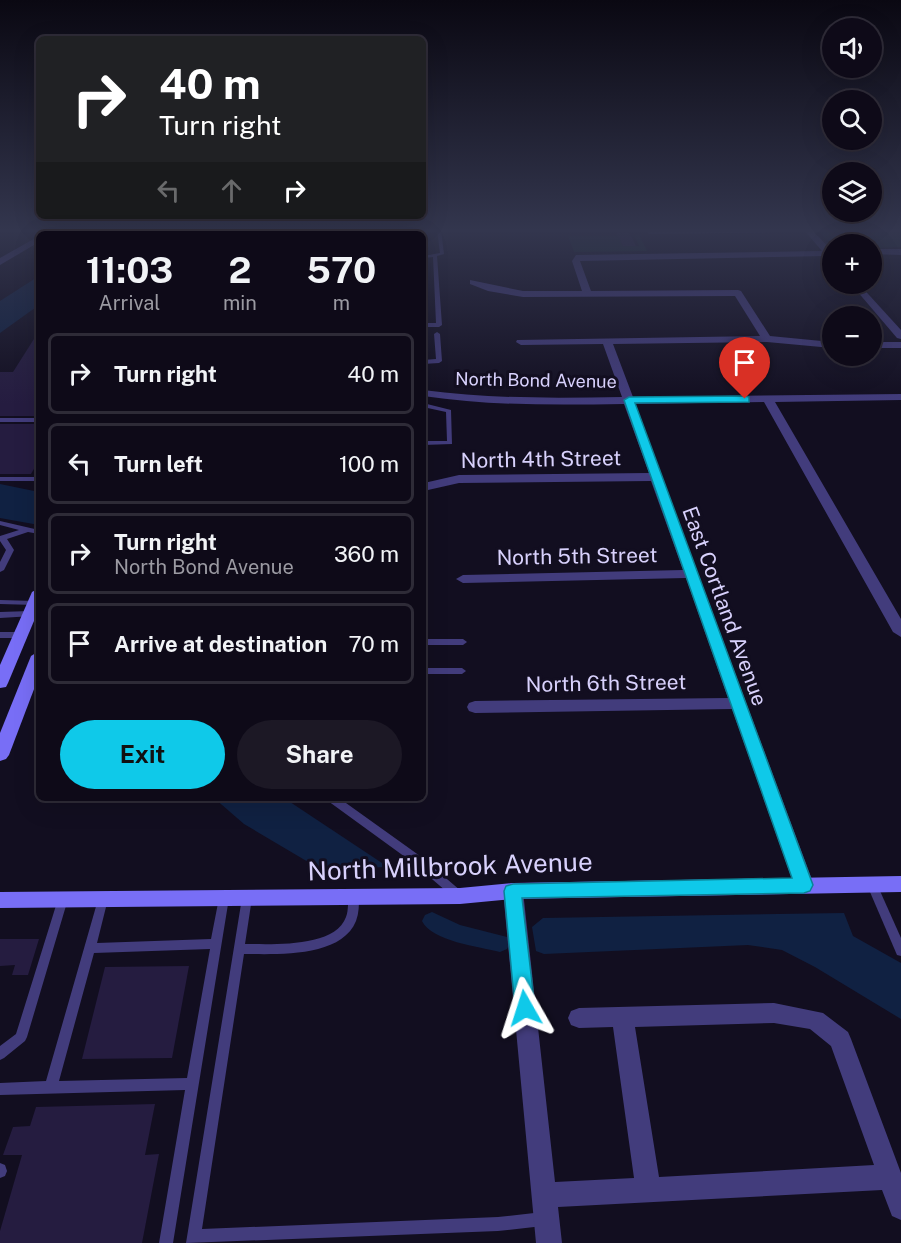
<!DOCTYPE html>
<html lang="en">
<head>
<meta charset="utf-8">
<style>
	:root { --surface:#0e0a18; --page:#1c1825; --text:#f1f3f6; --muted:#9b9aa2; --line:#2e2b37; --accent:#0fc9e9 }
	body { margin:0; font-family:"Public Sans",sans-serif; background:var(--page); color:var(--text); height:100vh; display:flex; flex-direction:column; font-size:22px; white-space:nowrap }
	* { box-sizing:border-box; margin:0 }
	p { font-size:20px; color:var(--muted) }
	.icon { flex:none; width:33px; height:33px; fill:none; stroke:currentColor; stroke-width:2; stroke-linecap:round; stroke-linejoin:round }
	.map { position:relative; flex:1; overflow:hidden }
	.details { position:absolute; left:36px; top:231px; width:390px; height:570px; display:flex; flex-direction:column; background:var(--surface); border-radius:9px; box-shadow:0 6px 24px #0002,0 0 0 2px var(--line) }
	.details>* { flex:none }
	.hud { position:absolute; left:36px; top:36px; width:390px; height:183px; border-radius:9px; box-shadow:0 6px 24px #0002,0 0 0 2px var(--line); background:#202124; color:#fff; overflow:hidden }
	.fabs { position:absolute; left:822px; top:18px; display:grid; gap:12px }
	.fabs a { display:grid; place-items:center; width:60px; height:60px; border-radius:50%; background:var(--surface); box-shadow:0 6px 24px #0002,0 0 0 2px var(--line); font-size:30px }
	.pin { position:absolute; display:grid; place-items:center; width:51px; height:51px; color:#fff; margin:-62px -26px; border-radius:50% 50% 50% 0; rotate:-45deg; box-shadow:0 0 6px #0007 }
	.pin .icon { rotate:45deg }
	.me { position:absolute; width:66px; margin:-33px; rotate:354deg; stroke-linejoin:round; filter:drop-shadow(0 0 4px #0008) }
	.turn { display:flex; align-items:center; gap:21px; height:126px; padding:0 24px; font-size:27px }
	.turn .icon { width:78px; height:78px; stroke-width:2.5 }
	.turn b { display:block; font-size:42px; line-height:51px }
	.lanes { display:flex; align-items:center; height:57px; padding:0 24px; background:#0003; justify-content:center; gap:30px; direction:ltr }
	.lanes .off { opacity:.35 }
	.eta { display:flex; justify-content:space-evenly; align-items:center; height:102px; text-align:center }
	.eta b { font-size:36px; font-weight:700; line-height:42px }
	.primary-button { display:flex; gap:12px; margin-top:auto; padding:12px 24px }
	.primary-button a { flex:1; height:69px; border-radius:36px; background:var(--accent); color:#111; font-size:24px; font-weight:700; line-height:69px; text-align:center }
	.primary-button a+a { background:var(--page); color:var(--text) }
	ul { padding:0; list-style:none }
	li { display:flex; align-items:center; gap:18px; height:81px; margin:0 12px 9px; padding:0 12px; border:3px solid var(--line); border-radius:9px }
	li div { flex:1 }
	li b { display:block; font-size:22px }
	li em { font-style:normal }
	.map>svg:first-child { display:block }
	.green { fill:#12292a }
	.water { fill:#102142 }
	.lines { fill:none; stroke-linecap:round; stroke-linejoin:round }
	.canal { fill:#102142; fill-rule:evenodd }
	.building { fill:#251c40 }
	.lane { fill:#423c7c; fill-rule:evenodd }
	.street { fill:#423c7c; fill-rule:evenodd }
	.secondary { fill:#786ef6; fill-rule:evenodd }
	.route { fill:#0fc9e9; stroke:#0a8397; stroke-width:1.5 }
	.labels { text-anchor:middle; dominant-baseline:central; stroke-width:6; stroke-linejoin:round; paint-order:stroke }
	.far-street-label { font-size:18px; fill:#d8d1fc; stroke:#120e20 }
	.street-label { font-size:21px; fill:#d8d1fc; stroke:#120e20 }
	.near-street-label { font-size:26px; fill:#d8d1fc; stroke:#120e20 }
</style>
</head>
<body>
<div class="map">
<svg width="901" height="1243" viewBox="0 0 901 1243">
	<rect width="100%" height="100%" fill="#120e20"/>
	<g class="green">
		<polygon points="566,230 568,236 618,236 623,246 639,246 635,237 630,236 638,235 637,230 647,251 574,252"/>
		<polygon points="818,230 901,230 901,247 872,248 872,244 832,246"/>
	</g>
	<g class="water">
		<polygon points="39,276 39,305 0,333 0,301"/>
		<polygon points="0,484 39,492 39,525 0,518"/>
		<polygon points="214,798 284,798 388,867 320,869 244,824"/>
		<polygon points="844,913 853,936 901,963 901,1019 815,967 782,950 748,945 544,954 536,951 532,927 543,918"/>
	</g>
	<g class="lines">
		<path class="canal" d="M 432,912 L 460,925 L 507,937 L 510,943 L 507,949 L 500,952 C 480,947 431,941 422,921 L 425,915 Z"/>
	</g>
	<g class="building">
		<polygon points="615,230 628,230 636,246 623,246"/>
		<polygon points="39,331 39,416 0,416 0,372 13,372"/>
		<polygon points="0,424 39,424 39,460 31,474 0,474"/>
		<polygon points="0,939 39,939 28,975 12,975 15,965 0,966"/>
		<polygon points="189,966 172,1058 82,1059 105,967"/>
		<polygon points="155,1104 145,1155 159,1154 142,1243 0,1243 0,1231 22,1155 3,1155 13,1127 30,1126 36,1107"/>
	</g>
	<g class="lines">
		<g class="lane">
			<polygon points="289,230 293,230 292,234 288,234"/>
			<polygon points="437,230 441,230 444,254 437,256 442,325 439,327 423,327 423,323 436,323 433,257 423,258 423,256 440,253"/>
			<polygon points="645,230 649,230 650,232 734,230 793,231 791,232 649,234"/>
			<polygon points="437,332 440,334 442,361 439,363 423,364 423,360 436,359 434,334"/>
			<polygon points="423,403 451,410 452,444 423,445 423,441 447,441 446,412 423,407"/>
			<rect x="0" y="418" width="39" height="4"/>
			<rect x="0" y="477" width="39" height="4"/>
			<polygon points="0,521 39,530 39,534 28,532 7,539 14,550 4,570 0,572 0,562 6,550 0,541 0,536 19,530 0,525"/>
			<polygon points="0,600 35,601 39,603 35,605 0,604"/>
			<polygon points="30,611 33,612 34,614 33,616 0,618 0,612"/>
			<polygon points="0,632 21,632 25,635 21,638 0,638"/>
			<polygon points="423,639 463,639 467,642 463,645 423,645"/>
			<polygon points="423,668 462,668 466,671 462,674 423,674"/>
			<polygon points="327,798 339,798 420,856 461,891 462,894 461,897 457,899 453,897 412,862 328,801"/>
			<polygon points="872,881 876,882 901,938 901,956 897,955 867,885 868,882"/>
			<path d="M 354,892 L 358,894 L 359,897 C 359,905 359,913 356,921 C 341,958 277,954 244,954 L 202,1229 L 498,1217 L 543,1212 L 548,1214 L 550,1219 L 548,1224 L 543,1226 L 498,1231 L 186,1243 L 242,898 L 243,895 L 247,893 L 251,895 L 252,898 L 245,944 C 272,944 335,948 346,917 C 349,910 347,901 350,894 Z"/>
			<path d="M 224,893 L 228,895 L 229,898 L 173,1243 L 159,1243 L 185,1090 L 0,1095 L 0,1083 L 46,1081 L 99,896 L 103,894 L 107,896 L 108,899 L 97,943 L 211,939 L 219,898 L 220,895 ZM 210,949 L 187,1078 L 59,1081 L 94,953 Z"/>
			<polygon points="63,894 67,896 68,899 27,1037 25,1041 4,1058 0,1060 0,1046 16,1034 58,899 59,896"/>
			<polygon points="0,1163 5,1165 7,1171 5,1176 0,1178"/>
		</g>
		<g class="street">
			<path d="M 804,230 L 812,230 L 832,251 L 832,259 L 826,256 L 580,261 L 591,291 L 738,290 L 741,291 L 770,336 L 832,342 L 832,348 L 767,342 L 613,344 L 633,397 L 901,394 L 901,400 L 775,402 L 901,619 L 901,637 L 893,632 L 764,402 L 635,404 L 814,885 L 811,891 L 804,893 L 797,891 L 794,885 L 732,709 L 475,713 L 469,711 L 467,707 L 469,703 L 475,701 L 728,698 L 686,578 L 463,583 L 456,579 L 463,575 L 683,570 L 651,481 L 459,483 L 428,490 L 423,488 L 424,483 L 459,475 L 649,473 L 624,404 C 557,405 490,406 423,396 L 423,390 C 489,399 555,398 622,397 L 603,344 L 521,345 L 516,342 L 517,340 L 760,336 L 735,296 L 523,297 L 488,291 L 470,284 L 470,280 L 523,291 L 582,291 L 572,261 L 576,255 L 822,251 Z"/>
			<polygon points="39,236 39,242 0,265 0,258"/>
			<polygon points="901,249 901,255 872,254 872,249"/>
			<polygon points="851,284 859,284 901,330 901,339 897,338"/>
			<rect x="872" y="342" width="29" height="6"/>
			<path d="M 513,883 L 520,885 L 523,891 L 555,1182 L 634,1178 L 613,1027 L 579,1028 L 571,1025 L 568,1018 L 571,1011 L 579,1008 L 774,1003 L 823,1013 L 848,1032 L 851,1039 L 901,1173 L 901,1220 L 892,1216 L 882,1190 L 558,1207 L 562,1243 L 536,1243 L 503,891 L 506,885 ZM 774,1023 L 810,1029 L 831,1046 L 874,1165 L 659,1177 L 635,1027 Z"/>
		</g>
		<g class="secondary">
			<polygon points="194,230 202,230 200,234 192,234"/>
			<polygon points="208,230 216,230 214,234 206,234"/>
			<polygon points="39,588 39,609 8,683 6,687 0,688 0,665 32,592"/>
			<polygon points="39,651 39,676 9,755 6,759 0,761 0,733 31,656"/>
			<polygon points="901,876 901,892 513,899 460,904 0,908 0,892 460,888 513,883"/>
		</g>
	</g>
	<linearGradient id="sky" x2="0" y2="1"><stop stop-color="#0a0812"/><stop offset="0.57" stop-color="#33364e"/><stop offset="1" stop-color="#33364e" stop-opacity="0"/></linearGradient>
	<rect width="901" height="404" fill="url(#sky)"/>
	<polygon class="route" points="745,396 749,397 749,402 635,403 813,885 810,891 804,893 522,898 535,1008 532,1014 525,1017 518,1014 515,1008 504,891 506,886 513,884 792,878 624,400 629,397"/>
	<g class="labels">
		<g class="far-street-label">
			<text transform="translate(536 380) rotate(1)">North Bond Avenue</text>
		</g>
		<g class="street-label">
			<text transform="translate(541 459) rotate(-1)">North 4th Street</text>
			<text transform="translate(577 556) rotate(-1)">North 5th Street</text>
			<text transform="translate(725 606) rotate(70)">East Cortland Avenue</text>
			<text transform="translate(606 683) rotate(-1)">North 6th Street</text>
		</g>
		<g class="near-street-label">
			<text transform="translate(450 866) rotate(-2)">North Millbrook Avenue</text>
		</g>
	</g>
</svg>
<div class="fabs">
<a><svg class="icon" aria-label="sound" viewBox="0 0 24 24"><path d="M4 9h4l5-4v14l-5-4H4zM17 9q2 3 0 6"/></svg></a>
<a><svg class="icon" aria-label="search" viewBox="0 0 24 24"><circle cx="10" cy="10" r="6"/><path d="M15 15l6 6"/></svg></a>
<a><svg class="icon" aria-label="layers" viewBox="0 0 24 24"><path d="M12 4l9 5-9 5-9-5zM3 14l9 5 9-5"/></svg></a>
<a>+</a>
<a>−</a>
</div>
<div class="pin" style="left:745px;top:399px;background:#d93025"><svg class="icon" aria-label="arrive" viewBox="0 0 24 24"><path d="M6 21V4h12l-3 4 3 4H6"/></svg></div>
<svg class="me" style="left:525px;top:1008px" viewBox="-20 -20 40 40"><path d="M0-17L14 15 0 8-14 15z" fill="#0fc9e9" stroke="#fff" stroke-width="4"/></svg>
<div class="hud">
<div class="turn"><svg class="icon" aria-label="right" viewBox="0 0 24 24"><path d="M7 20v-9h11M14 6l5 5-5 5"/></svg><div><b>40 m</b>Turn right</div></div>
<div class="lanes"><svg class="icon off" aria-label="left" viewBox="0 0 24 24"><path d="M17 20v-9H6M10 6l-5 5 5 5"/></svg><svg class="icon off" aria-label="ahead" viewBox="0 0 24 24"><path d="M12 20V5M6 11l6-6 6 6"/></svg><svg class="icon" aria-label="right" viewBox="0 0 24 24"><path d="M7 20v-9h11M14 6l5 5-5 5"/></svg></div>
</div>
<section class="details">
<div class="eta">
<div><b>11:03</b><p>Arrival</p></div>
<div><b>2</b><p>min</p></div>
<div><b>570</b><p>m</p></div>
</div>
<ul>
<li><svg class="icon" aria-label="right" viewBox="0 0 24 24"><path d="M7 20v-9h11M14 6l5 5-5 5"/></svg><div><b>Turn right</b></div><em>40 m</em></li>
<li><svg class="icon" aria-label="left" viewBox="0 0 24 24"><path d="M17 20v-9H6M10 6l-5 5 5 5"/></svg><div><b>Turn left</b></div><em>100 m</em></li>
<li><svg class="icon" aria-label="right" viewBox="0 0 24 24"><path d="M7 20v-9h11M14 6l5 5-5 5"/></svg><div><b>Turn right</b><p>North Bond Avenue</p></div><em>360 m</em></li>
<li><svg class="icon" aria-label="arrive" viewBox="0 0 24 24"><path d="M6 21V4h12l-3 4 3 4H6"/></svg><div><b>Arrive at destination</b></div><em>70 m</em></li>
</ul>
<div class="primary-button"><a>Exit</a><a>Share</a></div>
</section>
</div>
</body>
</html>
